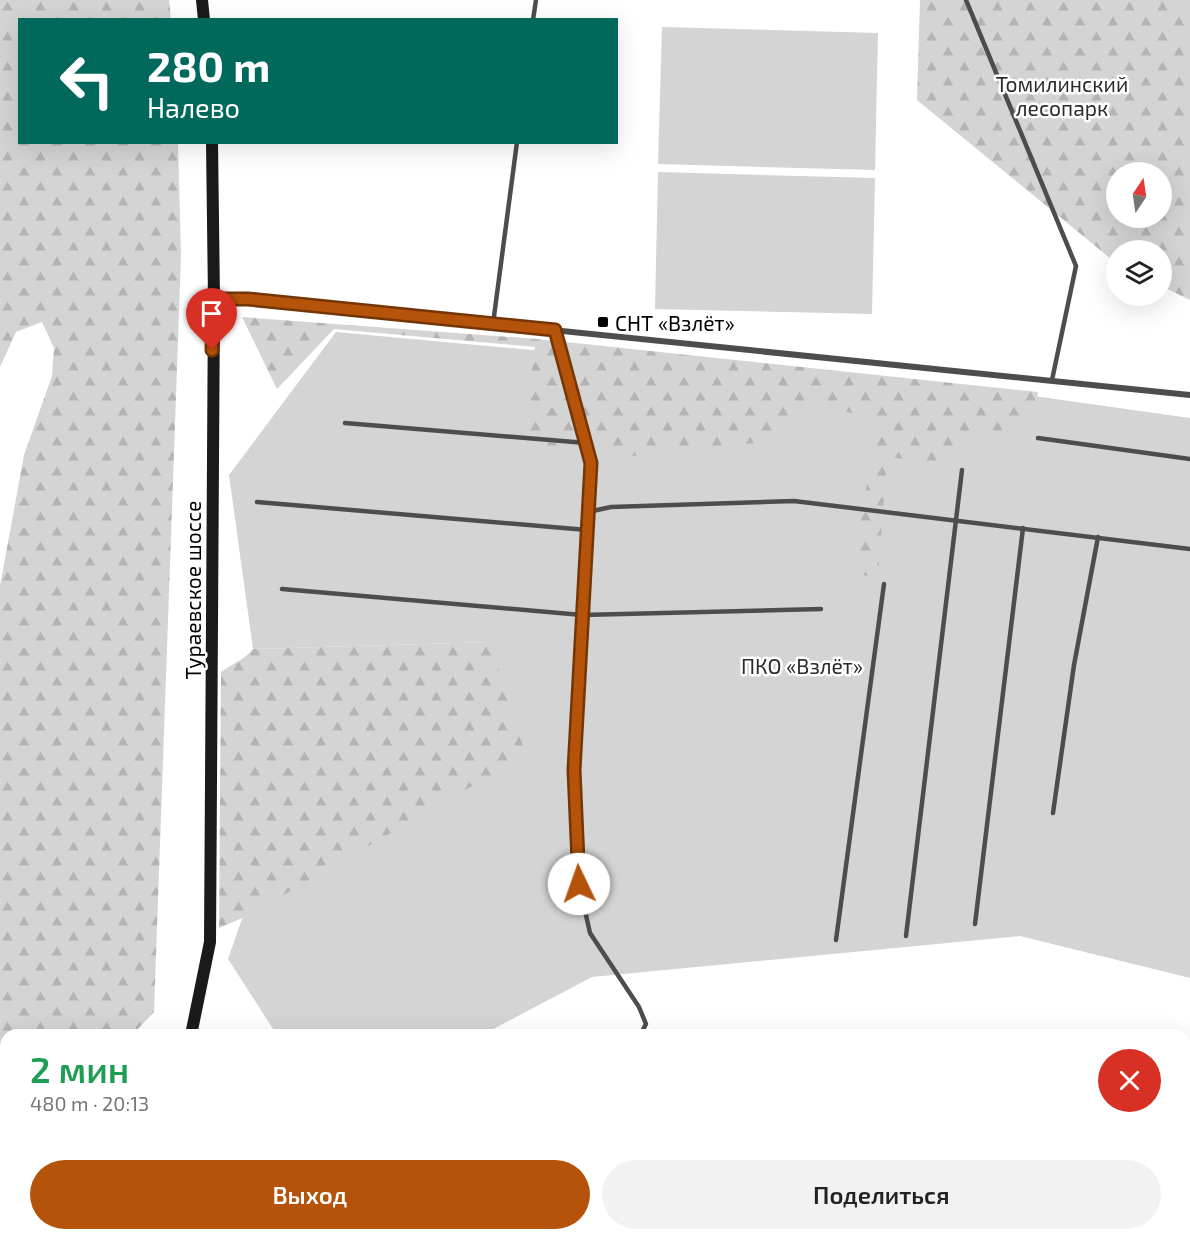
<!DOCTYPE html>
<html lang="ru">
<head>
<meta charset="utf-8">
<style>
	:root { --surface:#fff; --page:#f2f2f2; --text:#222; --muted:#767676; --accent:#b45309 }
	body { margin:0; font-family:"Exo 2",sans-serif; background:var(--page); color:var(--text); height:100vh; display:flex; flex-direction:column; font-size:22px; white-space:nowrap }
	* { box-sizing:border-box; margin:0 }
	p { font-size:20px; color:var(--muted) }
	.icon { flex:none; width:33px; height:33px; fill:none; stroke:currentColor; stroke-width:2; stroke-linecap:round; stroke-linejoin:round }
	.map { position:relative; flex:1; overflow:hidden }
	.drawer { position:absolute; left:0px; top:1029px; width:1191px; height:212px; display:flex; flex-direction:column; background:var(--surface); border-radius:18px 18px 0 0; box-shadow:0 6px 24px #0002 }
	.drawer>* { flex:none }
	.banner { position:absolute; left:18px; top:18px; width:600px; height:126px; border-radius:0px; box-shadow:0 6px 24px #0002; background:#00695c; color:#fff; overflow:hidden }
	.needle { width:39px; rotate:13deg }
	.controls { position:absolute; left:1106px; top:162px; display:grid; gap:12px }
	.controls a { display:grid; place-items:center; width:66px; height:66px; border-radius:50%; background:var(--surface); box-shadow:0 6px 24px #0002; font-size:30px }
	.pin { position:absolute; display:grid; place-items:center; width:51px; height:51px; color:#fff; margin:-62px -26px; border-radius:50% 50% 50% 0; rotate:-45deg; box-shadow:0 0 6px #0007 }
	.pin .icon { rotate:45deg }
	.me { position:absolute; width:66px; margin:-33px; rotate:357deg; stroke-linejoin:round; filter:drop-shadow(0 0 4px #0008) }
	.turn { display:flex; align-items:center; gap:21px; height:126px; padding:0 30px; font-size:27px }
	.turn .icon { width:78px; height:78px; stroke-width:2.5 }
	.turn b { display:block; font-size:42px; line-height:51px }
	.round { display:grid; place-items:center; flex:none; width:63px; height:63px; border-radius:32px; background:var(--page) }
	.overview { display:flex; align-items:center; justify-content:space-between; height:102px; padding:0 30px }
	h1 { font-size:36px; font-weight:600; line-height:45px; color:#1e9e55 }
	.button { display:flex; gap:12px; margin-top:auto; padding:12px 30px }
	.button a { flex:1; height:69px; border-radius:36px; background:var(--accent); color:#fff; font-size:24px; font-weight:600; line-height:69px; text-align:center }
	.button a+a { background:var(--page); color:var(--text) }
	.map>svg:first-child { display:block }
	.green { fill:#d4d4d4 }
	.forest { fill:url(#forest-firs); fill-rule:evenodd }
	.cemetery { fill:url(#cemetery-stones) }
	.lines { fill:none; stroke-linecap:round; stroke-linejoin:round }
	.service { stroke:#4d4d4d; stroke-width:4.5 }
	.minor { stroke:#4d4d4d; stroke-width:6 }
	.secondary { stroke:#1a1a1a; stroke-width:12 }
	.route-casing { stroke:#753606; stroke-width:15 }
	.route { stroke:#b45309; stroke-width:10 }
	.poi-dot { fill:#000; stroke:#fff; stroke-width:2 }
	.labels { text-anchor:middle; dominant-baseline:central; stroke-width:5; stroke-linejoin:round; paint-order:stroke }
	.park-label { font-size:21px; fill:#2b2b2b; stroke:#fff }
	.poi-label { font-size:21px; fill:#000; stroke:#fff; text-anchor:start }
	.street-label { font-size:21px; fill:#000; stroke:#fff }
</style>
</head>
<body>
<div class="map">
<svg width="1190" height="1240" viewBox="0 0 1190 1240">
	<defs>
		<pattern id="forest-firs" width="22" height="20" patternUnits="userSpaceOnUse" patternTransform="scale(1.5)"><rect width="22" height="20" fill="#d4d4d4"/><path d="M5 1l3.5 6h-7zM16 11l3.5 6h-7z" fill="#b4b4b4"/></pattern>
		<pattern id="cemetery-stones" width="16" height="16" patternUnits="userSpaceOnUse" patternTransform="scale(1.5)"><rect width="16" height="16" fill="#d4d4d4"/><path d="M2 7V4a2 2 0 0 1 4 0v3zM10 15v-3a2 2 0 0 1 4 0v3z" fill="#b4b4b4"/></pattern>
	</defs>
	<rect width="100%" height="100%" fill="#fff"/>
	<g class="green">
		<polygon points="662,27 878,33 875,170 658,164"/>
		<polygon points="658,172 875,178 872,314 655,309"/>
		<polygon points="336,332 1041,397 1190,418 1190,978 1020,936 592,977 482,1035 277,1035 228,959 244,913 490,642 253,649 229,475"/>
	</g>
	<g class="forest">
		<polygon points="0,0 169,0 171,19 20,20 20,142 178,143 181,256 154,1012 132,1035 6,1035 6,1165 0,1171 0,586 24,455 52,376 54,348 42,322 16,332 0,367"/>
		<path d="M 920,0 L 1190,0 L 1190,300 L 1161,286 L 1161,250 L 1116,250 L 1116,263 L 917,100 ZM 1116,172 L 1161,172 L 1161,218 L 1116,218 Z"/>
		<polygon points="242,317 537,339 1038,392 1035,411 1022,438 960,434 956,465 887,457 878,577 852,574 878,417 800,405 773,441 632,456 523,443 535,347 334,329 277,389"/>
		<path d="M 490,642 L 526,755 L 249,915 L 219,928 L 221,672 C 232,664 244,660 253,649 Z"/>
	</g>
	<polygon class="cemetery" points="1190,1060 1190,1240 1147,1240 1146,1235 1185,1234 1185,1061"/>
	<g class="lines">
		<g class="service">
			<polyline points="966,0 1076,266 1052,380"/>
			<polyline points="533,20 536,0"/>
			<polyline points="493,324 517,142"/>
			<polyline points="555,330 591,463 574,770 579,884 590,933 639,1007 646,1024 640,1035"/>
			<polyline points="345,423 586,443"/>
			<polyline points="1038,438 1190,459"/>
			<polyline points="257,502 587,530"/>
			<polyline points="588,512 611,507 794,501 1190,549"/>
			<polyline points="282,589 582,615 821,609"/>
			<polyline points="1053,813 1074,665 1098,537"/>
			<polyline points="975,924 1023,528"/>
			<polyline points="906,936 962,470"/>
			<polyline points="836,940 884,584"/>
			<polyline points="234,1240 239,1234"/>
		</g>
		<polyline class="minor" points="214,299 248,299 1190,395"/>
		<g class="secondary">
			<polyline points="202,0 204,20"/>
			<polyline points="191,1035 210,942 214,299 212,142"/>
			<polyline points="109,1240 113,1234"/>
		</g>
	</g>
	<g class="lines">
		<g class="route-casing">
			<polyline id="route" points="212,350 214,299 248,299 555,330 591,463 574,770 579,884"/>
		</g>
		<use href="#route" class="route"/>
	</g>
	<rect class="poi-dot" x="597" y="316" width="12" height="12" rx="3"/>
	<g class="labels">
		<g class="park-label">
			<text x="1062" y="83">Томилинский<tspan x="1062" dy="24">лесопарк</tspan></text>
			<text x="802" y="665">ПКО «Взлёт»</text>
		</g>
		<g class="poi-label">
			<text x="615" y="322">СНТ «Взлёт»</text>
		</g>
		<g class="street-label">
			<text transform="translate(192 590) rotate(-90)">Тураевское шоссе</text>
		</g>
	</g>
</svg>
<div class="controls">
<a><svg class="needle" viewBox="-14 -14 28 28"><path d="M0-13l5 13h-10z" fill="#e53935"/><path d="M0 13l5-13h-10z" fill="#767676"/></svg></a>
<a><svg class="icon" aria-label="layers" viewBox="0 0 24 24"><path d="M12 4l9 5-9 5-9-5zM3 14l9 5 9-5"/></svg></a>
</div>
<div class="pin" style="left:212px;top:350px;background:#d93025"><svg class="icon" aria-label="arrive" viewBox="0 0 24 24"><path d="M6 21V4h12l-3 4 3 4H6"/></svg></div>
<svg class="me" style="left:579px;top:884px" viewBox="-20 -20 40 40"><circle r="19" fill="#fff"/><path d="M0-13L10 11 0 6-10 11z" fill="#b45309"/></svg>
<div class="banner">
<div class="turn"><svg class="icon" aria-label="left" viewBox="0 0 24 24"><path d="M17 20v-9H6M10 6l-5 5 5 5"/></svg><div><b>280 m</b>Налево</div></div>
</div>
<section class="drawer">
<div class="overview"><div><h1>2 мин</h1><p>480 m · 20:13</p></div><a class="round" style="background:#d93025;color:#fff"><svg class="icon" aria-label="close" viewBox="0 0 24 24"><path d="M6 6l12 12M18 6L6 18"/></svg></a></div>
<div class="button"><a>Выход</a><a>Поделиться</a></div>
</section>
</div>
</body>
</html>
